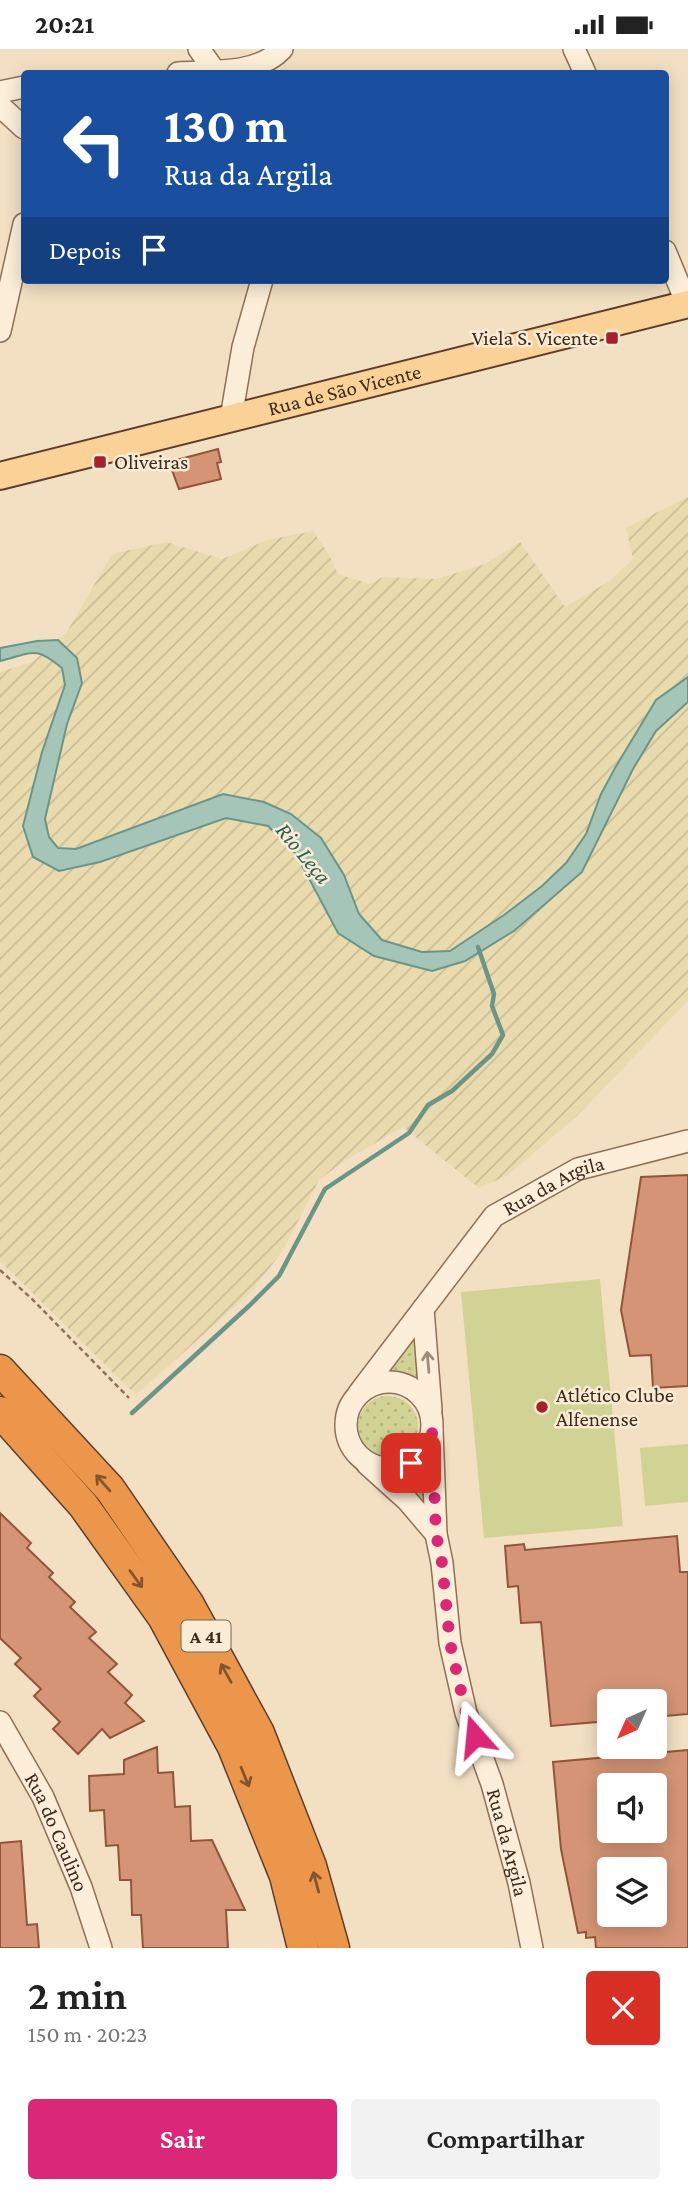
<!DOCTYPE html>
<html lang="pt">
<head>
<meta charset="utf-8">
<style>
	:root { --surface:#fff; --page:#f2f2f2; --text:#222; --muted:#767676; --accent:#db2777 }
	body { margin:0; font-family:"Crimson Pro",serif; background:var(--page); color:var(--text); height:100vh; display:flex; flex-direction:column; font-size:26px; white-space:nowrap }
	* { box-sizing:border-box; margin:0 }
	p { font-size:23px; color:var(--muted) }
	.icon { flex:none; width:38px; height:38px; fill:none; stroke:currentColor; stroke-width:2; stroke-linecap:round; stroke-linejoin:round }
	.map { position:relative; height:1899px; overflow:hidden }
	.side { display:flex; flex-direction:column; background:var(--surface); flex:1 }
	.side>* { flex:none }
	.guide { position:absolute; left:21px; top:21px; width:648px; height:214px; border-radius:7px; box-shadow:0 4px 18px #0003; background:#1a4fa0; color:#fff; overflow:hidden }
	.needle { width:46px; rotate:225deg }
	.fabs { position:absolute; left:597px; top:1640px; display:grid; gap:14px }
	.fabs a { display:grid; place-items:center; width:70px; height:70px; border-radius:7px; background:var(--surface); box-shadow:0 4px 18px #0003; font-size:35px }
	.pin { position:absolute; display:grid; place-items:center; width:60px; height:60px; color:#fff; margin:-30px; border-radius:14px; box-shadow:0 4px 10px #0006 }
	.me { position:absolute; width:77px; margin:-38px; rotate:342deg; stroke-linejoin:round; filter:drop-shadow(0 0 5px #0008) }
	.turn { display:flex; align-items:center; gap:24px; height:147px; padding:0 28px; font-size:32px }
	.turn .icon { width:91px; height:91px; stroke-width:2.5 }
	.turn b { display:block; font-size:49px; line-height:60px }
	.then { display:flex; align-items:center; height:66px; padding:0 28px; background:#0003; gap:14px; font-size:26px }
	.round { display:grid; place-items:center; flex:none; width:74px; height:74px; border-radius:7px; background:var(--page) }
	.summary { display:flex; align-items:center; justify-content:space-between; height:119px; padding:0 28px }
	h1 { font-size:42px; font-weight:600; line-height:52px }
	.action { display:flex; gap:14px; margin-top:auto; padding:14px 28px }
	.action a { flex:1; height:80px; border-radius:7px; background:var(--accent); color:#fff; font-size:28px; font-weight:600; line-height:80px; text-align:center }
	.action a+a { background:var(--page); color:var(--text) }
	.status { display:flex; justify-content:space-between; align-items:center; height:49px; padding:0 35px; background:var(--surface); direction:ltr }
	.status svg { height:19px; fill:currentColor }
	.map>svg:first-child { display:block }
	.farmland { fill:url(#farmland-furrows) }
	.grass { fill:url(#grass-dots) }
	.green { fill:#d1d395 }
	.water { fill:#a6c5b9; stroke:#6b9587; stroke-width:2 }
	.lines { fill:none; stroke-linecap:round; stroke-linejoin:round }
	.stream { stroke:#6b9587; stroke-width:4.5 }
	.building { fill:#d59475; stroke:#92553a; stroke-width:2; fill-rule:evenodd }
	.minor-casing { stroke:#907057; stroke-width:24 }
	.major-casing { stroke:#5d3e2c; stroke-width:30 }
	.highway-casing { stroke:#5d3e2c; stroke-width:33 }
	.path { stroke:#907057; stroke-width:2.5; stroke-dasharray:5 3.5; stroke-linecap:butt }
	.minor { stroke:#fceed8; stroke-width:21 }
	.major { stroke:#fad297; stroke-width:26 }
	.highway { stroke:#eb964b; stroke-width:30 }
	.oneway { stroke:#9d8c7a }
	.oneway2 { stroke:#83552f }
	.route { stroke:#db2777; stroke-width:12; stroke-dasharray:0 21.6 }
	.poi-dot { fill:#a6202d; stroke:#f9ebd4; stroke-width:2.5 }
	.labels { text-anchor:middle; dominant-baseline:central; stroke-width:5; stroke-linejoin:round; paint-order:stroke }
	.shield { fill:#f9ebd4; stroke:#766454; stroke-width:2 }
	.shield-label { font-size:19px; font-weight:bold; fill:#3e2a1d }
	.poi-label { font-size:21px; fill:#3e2a1d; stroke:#f9ebd4; text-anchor:start }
	.street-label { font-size:21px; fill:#3e2a1d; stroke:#f9ebd4 }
	.water-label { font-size:23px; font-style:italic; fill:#2b5f57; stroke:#f9ebd4 }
</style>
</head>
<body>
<div class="status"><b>20:21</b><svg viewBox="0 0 49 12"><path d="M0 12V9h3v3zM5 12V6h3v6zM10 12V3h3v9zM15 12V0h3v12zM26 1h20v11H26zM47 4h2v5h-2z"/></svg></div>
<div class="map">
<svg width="688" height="1899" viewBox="0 0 688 1899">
	<defs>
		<pattern id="farmland-furrows" width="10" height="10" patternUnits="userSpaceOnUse" patternTransform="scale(1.75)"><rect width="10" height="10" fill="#eadbaf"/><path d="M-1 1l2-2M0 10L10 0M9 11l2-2" fill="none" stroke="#cabc96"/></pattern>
		<pattern id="grass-dots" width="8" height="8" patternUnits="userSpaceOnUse" patternTransform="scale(1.75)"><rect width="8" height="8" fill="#d1d395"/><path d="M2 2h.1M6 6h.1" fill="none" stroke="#b4b580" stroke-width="1.8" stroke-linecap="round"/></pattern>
	</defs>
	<rect width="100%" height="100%" fill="#f3e0c3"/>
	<polygon class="farmland" points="688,448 688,952 577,1067 508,1126 479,1139 403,1078 343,1113 319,1131 284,1200 251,1243 136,1346 0,1212 0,623 32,613 67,583 112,505 166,493 222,510 268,491 313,482 328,504 338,525 370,535 383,528 436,530 485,515 520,493 565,558 608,533 633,510 626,479"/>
	<g class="grass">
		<polygon points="415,1286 420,1334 403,1327 386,1324"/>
		<circle cx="388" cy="1377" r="30"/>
		<polygon points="425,1415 431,1465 397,1429 409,1426"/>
	</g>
	<g class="green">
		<polygon points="600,1230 623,1477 484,1489 461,1243"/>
		<polygon points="688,1395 688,1453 645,1457 640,1399"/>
	</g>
	<path class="water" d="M 58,591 L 77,609 L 82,634 L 67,675 L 45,770 L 49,788 L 58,799 L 76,800 L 223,745 L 264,753 L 291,765 L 321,789 L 344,826 L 359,865 L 382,891 L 422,903 L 450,902 L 504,866 L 542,837 L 566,814 L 586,785 L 601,745 L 615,719 L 656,651 L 688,628 L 688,653 L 656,682 L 633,720 L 582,823 L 514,882 L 465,912 L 432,922 L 374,907 L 338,884 L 296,805 L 268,777 L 226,769 L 100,813 L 59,822 L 33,808 L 23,777 L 42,703 L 65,636 L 62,619 C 34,596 33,604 0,612 L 0,599 L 37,592 Z"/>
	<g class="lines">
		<polyline class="stream" points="132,1364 250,1256 279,1227 325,1140 409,1084 428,1056 452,1042 466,1029 492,1005 503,986 492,957 494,945 478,898"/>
	</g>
	<g class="building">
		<polygon points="218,400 221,413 217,414 221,430 179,440 169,413"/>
		<polygon points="688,1126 688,1337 653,1339 651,1306 630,1307 621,1261 641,1128"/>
		<polygon points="0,1464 31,1494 27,1499 53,1524 49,1528 75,1553 70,1558 96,1583 89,1589 117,1615 108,1623 132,1646 125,1654 144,1672 110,1689 102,1680 78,1705 53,1680 60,1673 34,1647 41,1640 15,1615 21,1609 0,1589"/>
		<polygon points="677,1487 680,1523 688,1523 688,1665 654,1668 654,1652 609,1652 609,1672 551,1677 541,1573 521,1574 518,1537 508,1538 505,1497 524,1495 525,1501"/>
		<polygon points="157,1698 158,1724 173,1723 175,1758 190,1757 191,1792 212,1791 245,1861 226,1861 228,1899 143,1899 141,1866 132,1866 131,1831 120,1831 118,1796 106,1797 104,1761 90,1762 89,1727 124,1725 124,1711"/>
		<path d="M 688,1701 L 688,1899 L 596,1899 L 595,1888 L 586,1889 L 586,1883 L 578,1884 L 561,1800 L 553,1713 ZM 609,1736 L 654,1736 L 654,1782 L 609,1782 ZM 609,1820 L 654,1820 L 654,1866 L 609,1866 Z"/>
		<polygon points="21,1792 27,1876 37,1875 39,1899 0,1899 0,1794"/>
	</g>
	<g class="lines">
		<g class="minor-casing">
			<g id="minor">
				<polyline points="199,0 214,21"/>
				<polyline points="574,0 585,24"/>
				<path d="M 178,24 C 211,22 258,26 282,0"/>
				<polyline points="0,43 24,38"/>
				<polyline points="0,57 24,79"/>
				<polyline points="665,202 687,255"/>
				<polyline points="0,282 24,175"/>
				<polyline points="231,369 243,298 262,231"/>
				<polyline points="423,1260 431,1361"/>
				<circle cx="389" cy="1376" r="43"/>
				<path id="s1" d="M 359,1344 L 494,1167 L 578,1120 L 688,1092"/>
				<path id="s2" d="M 432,1381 L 436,1485 L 442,1514 L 450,1594 L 466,1664 L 492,1735 L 519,1834 L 532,1899"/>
				<polyline points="367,1415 407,1451 436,1485"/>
				<path id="s3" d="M 0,1673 L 43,1748 L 81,1838 L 101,1899"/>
			</g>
		</g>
		<g class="major-casing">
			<g id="major">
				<path id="s4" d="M 0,427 L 688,255"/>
			</g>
		</g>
		<g class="highway-casing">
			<g id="highway">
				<polyline points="0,1321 110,1440 188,1554 259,1684 311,1817 334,1899"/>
				<polyline points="0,1363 83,1456 163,1568 233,1698 285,1827 303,1899"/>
			</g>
		</g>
		<polyline class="path" points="0,1221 32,1250 129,1349"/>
		<use href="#minor" class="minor"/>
		<use href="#major" class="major"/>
		<use href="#highway" class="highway"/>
	</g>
	<defs><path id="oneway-shaft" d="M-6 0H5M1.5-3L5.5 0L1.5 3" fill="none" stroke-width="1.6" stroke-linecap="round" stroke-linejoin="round" transform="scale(1.75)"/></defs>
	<use class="oneway" href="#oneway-shaft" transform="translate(428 1313) rotate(-95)"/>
	<g class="oneway2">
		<use href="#oneway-shaft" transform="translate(103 1434) rotate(-131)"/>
		<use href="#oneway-shaft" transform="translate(136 1530) rotate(54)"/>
		<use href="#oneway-shaft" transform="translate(226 1624) rotate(-119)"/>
		<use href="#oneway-shaft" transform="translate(245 1728) rotate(68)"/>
		<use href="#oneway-shaft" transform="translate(316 1833) rotate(-105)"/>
	</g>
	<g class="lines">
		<path class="route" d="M 411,1414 C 423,1404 429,1396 432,1381 L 436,1485 L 442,1514 L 450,1594 L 466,1664 L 475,1687"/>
	</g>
	<g class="poi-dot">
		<rect x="605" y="282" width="14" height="14" rx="3.5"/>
		<rect x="93" y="406" width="14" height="14" rx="3.5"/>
		<circle cx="542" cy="1358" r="7"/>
	</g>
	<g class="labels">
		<rect class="shield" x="181.5" y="1571.5" width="49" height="31" rx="5"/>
		<g class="shield-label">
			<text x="206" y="1587">A 41</text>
		</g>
		<g class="poi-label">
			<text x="598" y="289" text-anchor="end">Viela S. Vicente</text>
			<text x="114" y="413">Oliveiras</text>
			<text x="556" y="1346">Atlético Clube<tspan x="556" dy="24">Alfenense</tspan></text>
		</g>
		<g class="street-label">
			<text stroke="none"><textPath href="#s4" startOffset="355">Rua de São Vicente</textPath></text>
			<text stroke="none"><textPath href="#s1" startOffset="290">Rua da Argila</textPath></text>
			<text stroke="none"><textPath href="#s3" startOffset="124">Rua do Caulino</textPath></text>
			<text stroke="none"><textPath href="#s2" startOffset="422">Rua da Argila</textPath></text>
		</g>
		<g class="water-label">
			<text transform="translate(304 804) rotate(50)">Rio Leça</text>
		</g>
	</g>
</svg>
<div class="fabs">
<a><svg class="needle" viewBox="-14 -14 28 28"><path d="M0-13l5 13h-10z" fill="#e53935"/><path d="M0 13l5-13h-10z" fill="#767676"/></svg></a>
<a><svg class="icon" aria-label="sound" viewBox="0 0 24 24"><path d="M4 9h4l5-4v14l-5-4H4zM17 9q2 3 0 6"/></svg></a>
<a><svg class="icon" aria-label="layers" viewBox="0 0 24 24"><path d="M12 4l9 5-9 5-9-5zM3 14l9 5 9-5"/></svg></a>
</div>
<div class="pin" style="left:411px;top:1414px;background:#d93025"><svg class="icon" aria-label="arrive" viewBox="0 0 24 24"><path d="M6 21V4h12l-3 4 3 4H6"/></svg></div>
<svg class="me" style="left:475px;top:1687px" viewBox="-20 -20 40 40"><path d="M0-17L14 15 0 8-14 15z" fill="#db2777" stroke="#fff" stroke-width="4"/></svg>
<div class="guide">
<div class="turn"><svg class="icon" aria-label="left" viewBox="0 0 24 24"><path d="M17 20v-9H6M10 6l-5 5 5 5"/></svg><div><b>130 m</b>Rua da Argila</div></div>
<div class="then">Depois<svg class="icon" aria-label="arrive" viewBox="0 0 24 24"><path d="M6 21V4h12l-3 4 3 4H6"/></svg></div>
</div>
</div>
<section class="side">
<div class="summary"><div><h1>2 min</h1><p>150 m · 20:23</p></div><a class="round" style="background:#d93025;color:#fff"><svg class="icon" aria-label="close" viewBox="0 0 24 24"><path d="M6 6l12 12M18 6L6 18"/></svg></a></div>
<div class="action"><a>Sair</a><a>Compartilhar</a></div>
</section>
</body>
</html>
